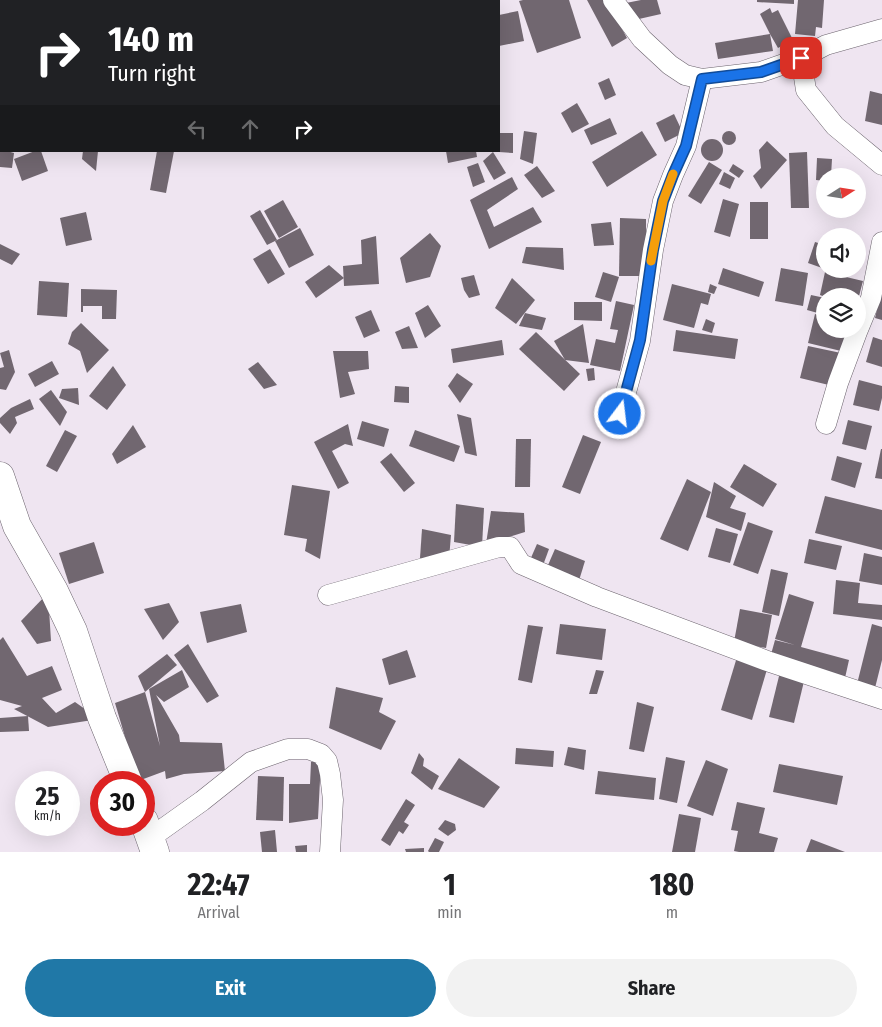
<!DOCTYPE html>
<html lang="en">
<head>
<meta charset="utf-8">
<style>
	:root { --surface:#fff; --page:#f2f2f2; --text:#202124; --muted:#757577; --accent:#2078a7 }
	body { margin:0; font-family:"Fira Sans Condensed",sans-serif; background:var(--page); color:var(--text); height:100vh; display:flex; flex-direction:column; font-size:19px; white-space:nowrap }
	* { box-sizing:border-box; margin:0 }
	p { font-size:16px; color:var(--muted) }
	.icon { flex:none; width:28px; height:28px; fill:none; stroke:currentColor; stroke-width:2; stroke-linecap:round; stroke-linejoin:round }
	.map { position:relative; height:852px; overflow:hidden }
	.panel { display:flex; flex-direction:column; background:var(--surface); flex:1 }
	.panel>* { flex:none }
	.hud { position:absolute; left:0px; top:0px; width:500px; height:152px; box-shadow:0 5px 20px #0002; background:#202124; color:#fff; overflow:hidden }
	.needle { width:32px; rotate:78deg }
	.controls { position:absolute; left:816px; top:168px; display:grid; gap:10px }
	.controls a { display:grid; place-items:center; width:50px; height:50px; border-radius:50%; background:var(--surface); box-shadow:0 5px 20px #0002; font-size:25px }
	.speed { position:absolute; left:15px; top:771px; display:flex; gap:10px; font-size:25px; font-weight:700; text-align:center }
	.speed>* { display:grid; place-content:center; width:65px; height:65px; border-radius:50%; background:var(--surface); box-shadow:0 5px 20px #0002; line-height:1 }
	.speed small { font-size:12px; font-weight:400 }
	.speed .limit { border:8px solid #d22; background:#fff; color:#111 }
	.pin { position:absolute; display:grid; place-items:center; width:42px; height:42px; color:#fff; margin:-21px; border-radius:10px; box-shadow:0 2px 8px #0006 }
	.me { position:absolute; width:55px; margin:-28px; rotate:15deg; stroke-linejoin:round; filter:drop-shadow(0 0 4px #0008) }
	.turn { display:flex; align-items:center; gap:18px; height:105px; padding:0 25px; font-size:22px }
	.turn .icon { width:65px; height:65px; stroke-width:2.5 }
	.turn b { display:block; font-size:35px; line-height:42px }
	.lanes { display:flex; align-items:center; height:48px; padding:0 25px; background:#0003; justify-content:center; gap:25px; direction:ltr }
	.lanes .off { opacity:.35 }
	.eta { display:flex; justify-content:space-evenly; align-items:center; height:85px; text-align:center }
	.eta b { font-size:30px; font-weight:700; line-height:35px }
	.cta { display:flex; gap:10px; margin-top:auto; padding:10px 25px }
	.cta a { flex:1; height:58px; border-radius:30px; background:var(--accent); color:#fff; font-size:20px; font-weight:700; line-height:58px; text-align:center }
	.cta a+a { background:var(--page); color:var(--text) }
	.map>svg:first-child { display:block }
	.building { fill:#716770 }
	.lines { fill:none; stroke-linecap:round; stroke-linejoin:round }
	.street-casing { stroke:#6b636d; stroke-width:21 }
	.secondary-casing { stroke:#6b636d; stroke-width:29 }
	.street { stroke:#fff; stroke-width:20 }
	.secondary { stroke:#fff; stroke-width:28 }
	.route-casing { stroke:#114b97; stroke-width:12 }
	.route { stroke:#1a73e8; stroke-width:9 }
	.slow { stroke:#f59e0b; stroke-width:9 }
</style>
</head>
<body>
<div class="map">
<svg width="882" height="852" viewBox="0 0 882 852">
	<rect width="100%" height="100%" fill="#efe5f1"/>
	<g class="building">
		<polygon points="523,0 569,0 581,38 537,53 519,1"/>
		<polygon points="587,0 606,0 627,38 612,47"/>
		<polygon points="641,0 657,0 661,14 630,21 626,3"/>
		<polygon points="757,0 794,0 794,4 757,2"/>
		<polygon points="798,0 824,0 822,28 816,27 815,36 795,34"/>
		<polygon points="770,8 772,13 778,10 793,40 778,48 770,34 773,51 718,59 715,43 770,34 760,14"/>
		<polygon points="518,11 524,41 499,46 499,15"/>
		<polygon points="609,78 616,95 605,100 598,83"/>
		<polygon points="870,91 882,94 882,125 865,121"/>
		<polygon points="577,103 589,124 572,133 561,113"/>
		<polygon points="674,114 683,133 665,142 656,123"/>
		<polygon points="610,118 617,134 591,145 584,130"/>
		<circle cx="729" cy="138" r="7"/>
		<polygon points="524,131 537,133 533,164 520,159"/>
		<polygon points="642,131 657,155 607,187 592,162"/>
		<polygon points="499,133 513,133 513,153 499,152"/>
		<circle cx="712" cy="150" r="11"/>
		<polygon points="767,141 787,160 761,189 753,176 761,168 759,150"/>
		<polygon points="0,151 7,151 14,153 12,168 0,167"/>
		<polygon points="35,151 41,151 48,171 22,181 14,159"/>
		<polygon points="83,151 98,151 96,171 82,159"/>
		<polygon points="157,151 174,151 166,193 150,190"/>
		<polygon points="446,151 476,151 477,157 448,163"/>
		<polygon points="493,152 506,173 494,180 483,161"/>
		<polygon points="807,152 809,208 791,208 789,153"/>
		<polygon points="817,158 832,159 831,176 825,176 825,181 816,180"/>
		<polygon points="709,162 722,170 701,204 688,196"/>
		<polygon points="478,163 485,182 473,187 467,167"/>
		<polygon points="733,164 744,171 739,178 729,171"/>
		<polygon points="537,166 555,191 542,198 524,175"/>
		<polygon points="724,172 735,178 730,189 719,184"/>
		<polygon points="512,177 518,189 487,210 494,227 533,207 542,222 489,249 470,200"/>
		<polygon points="723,199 739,204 730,237 714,232"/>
		<polygon points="283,200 298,227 279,238 264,211"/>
		<rect x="750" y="202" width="18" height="37"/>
		<polygon points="260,210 277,240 267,245 250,216"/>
		<polygon points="86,212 92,240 66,246 60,218"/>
		<polygon points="620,218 646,219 646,276 619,276"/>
		<polygon points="611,222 614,245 594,246 591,224"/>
		<polygon points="300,228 314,255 289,268 275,241"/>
		<polygon points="430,233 441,246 430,277 406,283 400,258"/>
		<polygon points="376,236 379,284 344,286 343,266 362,264 361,240"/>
		<polygon points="815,242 825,245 825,269 808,263"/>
		<polygon points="0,244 20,254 12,265 0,259"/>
		<polygon points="526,247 563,248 564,270 522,263"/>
		<polygon points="270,249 285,274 268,284 253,259"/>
		<polygon points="329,265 344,278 316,298 305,282"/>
		<polygon points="723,268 764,282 759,297 718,284"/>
		<polygon points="781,268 808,273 803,306 775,301"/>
		<polygon points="826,269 843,269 841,274"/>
		<polygon points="603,272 619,277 611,302 595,297"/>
		<polygon points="825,272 863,281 859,296 825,297 820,295"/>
		<polygon points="474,275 480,295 469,298 464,290 461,278"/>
		<polygon points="512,278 535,300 516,324 495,308"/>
		<polygon points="39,281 69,283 67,317 37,315"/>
		<polygon points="672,284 711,294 708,305 701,303 694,328 663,320"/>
		<polygon points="710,284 717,287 714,294 708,292"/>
		<polygon points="81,289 117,290 116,319 102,319 102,306 83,306 83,312 81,312"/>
		<polygon points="881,293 882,293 882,320 875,318"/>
		<polygon points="811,295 825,298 825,315 807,310"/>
		<polygon points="616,301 634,305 620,371 590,365 596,339 615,343 618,330 610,329"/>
		<polygon points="574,302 602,302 602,321 574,320"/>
		<polygon points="428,305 441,326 425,338 415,313"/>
		<polygon points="371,310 380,331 364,338 355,317"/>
		<polygon points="525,313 546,318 542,330 519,326"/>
		<polygon points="815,314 825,317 825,329 846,329 841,351 808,343"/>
		<polygon points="706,319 715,323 712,333 702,330"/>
		<polygon points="81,323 109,350 87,373 80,351 68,344 72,332"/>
		<polygon points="583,324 589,363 565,360 554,341"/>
		<polygon points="409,326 418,348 402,349 395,332"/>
		<polygon points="676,330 738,339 735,359 673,351"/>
		<polygon points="536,332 580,374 564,391 519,349"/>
		<polygon points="873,337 882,340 882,367 866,362"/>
		<polygon points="502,340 504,355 453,363 451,349"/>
		<polygon points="808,346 841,353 833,386 800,378"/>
		<polygon points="9,350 15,372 6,390 0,389 0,368 4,367 0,353"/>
		<polygon points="333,351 368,351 369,369 348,372 355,394 340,398"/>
		<polygon points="52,361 59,374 35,387 28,374"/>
		<polygon points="258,362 277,385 264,389 248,369"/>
		<polygon points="113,366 126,385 107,410 89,396"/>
		<polygon points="594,368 595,380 588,381 586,369"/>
		<polygon points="457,373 473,384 460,403 448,386"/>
		<polygon points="859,380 882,386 882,398 879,411 853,405"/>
		<polygon points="395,386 409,387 409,403 394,402"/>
		<polygon points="78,388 79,405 59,398 62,389"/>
		<polygon points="51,390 67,412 60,426 39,399"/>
		<polygon points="30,399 34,409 15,417 17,423 10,434 0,423 0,418 11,408"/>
		<polygon points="457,414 471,418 477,456 465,453"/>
		<polygon points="848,420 872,426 866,450 842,444"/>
		<polygon points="362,421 389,429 384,447 357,439"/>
		<polygon points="348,424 353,446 345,444 332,451 349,483 338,489 314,442"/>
		<polygon points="133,425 146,447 117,464 112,454"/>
		<polygon points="65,430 77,436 57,472 46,466"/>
		<polygon points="415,430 460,446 454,462 409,446"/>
		<polygon points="583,435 601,442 580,494 562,487"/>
		<polygon points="516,439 531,439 530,487 515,487"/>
		<polygon points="881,449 882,449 882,479 875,478"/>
		<polygon points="391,453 415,483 404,492 380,462"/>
		<polygon points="837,456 862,463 855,488 831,480"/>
		<polygon points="744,464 777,484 763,507 730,487"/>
		<polygon points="687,479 711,492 688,551 660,539"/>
		<polygon points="714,482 736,496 730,508 746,513 741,531 706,517"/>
		<polygon points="292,485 330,491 320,559 305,551 307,539 284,535"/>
		<polygon points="825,496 882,510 882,550 815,533"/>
		<polygon points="456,504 484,508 482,547 454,542"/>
		<polygon points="491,511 524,513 525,532 486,544"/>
		<polygon points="748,522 773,531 758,574 733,565"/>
		<polygon points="716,528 738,534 730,563 708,557"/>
		<polygon points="422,529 451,535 449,559 420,558"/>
		<polygon points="809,539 842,546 836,570 804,563"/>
		<polygon points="94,542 104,573 69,584 59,553"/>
		<polygon points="537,544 549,549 542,568 530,560"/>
		<polygon points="555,549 585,561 577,587 545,572"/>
		<polygon points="864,553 882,557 882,585 859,581"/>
		<polygon points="771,569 788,573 779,616 762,612"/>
		<polygon points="836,580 860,583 858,603 882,605 882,620 833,614"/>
		<polygon points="48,593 51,641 37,644 21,621"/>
		<polygon points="789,594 814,602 801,647 849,660 845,678 770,658 775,640 795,645 775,639"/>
		<polygon points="169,603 179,622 163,640 144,609"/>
		<polygon points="241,604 247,632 207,643 200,612"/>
		<polygon points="740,609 772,615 766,648 734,642"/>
		<polygon points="560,624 606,629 602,660 556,654"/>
		<polygon points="872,624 882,627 882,660 875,688 857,684"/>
		<polygon points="528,625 543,627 532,683 518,680"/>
		<polygon points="3,637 27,676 52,666 62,690 42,698 56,713 75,702 99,719 48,727 14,709 22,706 0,700 0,640"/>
		<polygon points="188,644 219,696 207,703 174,655"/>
		<polygon points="407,650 416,677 389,685 382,659"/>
		<polygon points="167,654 177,665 145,692 138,676"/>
		<polygon points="737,657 768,666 752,720 721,710"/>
		<polygon points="182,670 189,687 164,702 156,695 179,735 180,742 222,743 225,771 184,774 166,779 165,771 138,781 115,703 145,692 160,746 149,689"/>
		<polygon points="596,670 604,671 597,694 589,694"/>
		<polygon points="780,672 805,677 794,723 769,717"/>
		<polygon points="336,687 383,698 379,712 396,721 381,750 329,728"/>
		<polygon points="637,702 654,707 644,752 629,749"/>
		<polygon points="28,716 29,731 0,732 0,718"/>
		<polygon points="568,747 586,750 584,770 564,765"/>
		<polygon points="516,748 554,751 553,767 515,764"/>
		<polygon points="419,753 424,759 423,766 439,776 432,790 411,773"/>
		<polygon points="666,757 685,761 677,803 659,799"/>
		<polygon points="459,758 500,787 484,808 438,789"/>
		<polygon points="706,760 728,769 713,816 687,806"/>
		<polygon points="321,761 318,819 289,823 289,784 310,784 311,762"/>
		<polygon points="779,764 843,776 837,805 773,792"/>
		<polygon points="598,771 656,778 654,800 595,794"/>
		<polygon points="258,776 284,777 283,821 256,820"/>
		<polygon points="406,799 415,805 404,822 409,825 403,834 399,831 390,846 381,840"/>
		<polygon points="737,802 765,808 759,833 778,838 774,852 739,852 734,851 738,831 731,830"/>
		<polygon points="679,814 701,818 695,852 672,852"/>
		<polygon points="445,820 455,824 456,830 448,836 438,829"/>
		<polygon points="275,830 277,852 262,852 260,832"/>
		<polygon points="435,838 444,842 439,852 429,852 428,851"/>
		<polygon points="811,839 845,852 806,852"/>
		<polygon points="307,845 307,852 296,852 295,846"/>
		<polygon points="424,848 424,852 406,852 405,849"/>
	</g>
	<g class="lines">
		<g class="street-casing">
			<g id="street">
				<polyline points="613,0 642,39 670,65 685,75 702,79 761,72 801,58 826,45 882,29"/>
				<polyline points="801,58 806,90 835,126 882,165"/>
				<polyline points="620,414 640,341 653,250 663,201 673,175 686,146 702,79"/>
				<polyline points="826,424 838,383 857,332 871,298 882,242"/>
				<polyline points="328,595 499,547 510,547 521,564 597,597 770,662 882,699"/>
				<polyline points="150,838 202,801 251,762 288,749 308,749 321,754 327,761 330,774 333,800 330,852"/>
			</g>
		</g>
		<g class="secondary-casing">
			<g id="secondary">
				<polyline points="0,476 17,526 54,591 73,631 102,718 128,782"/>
				<polyline points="144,821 155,852"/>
			</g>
		</g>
		<use href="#street" class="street"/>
		<use href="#secondary" class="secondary"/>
	</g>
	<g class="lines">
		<g class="route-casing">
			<polyline id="route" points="620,414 640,340 653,250 663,201 673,175 686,146 702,79 761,72 801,58"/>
		</g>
		<use href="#route" class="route"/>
		<polyline class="slow" points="651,261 663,201 673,174"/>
	</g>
</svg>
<div class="controls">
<a><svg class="needle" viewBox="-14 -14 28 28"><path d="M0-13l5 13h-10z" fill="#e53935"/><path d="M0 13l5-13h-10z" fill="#757577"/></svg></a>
<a><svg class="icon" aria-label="sound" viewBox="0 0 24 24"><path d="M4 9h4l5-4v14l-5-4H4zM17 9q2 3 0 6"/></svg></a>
<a><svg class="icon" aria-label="layers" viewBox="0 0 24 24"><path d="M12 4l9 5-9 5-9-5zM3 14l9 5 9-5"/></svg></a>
</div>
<div class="speed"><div>25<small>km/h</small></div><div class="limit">30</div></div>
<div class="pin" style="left:801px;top:58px;background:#d93025"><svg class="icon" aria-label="arrive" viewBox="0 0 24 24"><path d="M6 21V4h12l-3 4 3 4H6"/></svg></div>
<svg class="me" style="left:620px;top:414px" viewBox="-20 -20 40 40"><circle r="17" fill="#1a73e8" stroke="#fff" stroke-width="3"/><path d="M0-11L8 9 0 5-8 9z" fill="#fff"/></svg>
<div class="hud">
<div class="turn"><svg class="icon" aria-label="right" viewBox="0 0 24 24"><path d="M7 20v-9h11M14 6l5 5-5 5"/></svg><div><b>140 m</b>Turn right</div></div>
<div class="lanes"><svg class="icon off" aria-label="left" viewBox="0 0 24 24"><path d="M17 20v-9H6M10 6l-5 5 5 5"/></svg><svg class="icon off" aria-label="ahead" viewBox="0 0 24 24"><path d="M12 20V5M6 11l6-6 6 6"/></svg><svg class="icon" aria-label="right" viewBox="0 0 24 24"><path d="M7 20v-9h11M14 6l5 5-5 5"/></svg></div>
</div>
</div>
<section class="panel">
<div class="eta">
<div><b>22:47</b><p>Arrival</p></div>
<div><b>1</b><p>min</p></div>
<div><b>180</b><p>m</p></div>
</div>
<div class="cta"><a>Exit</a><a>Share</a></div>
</section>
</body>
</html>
